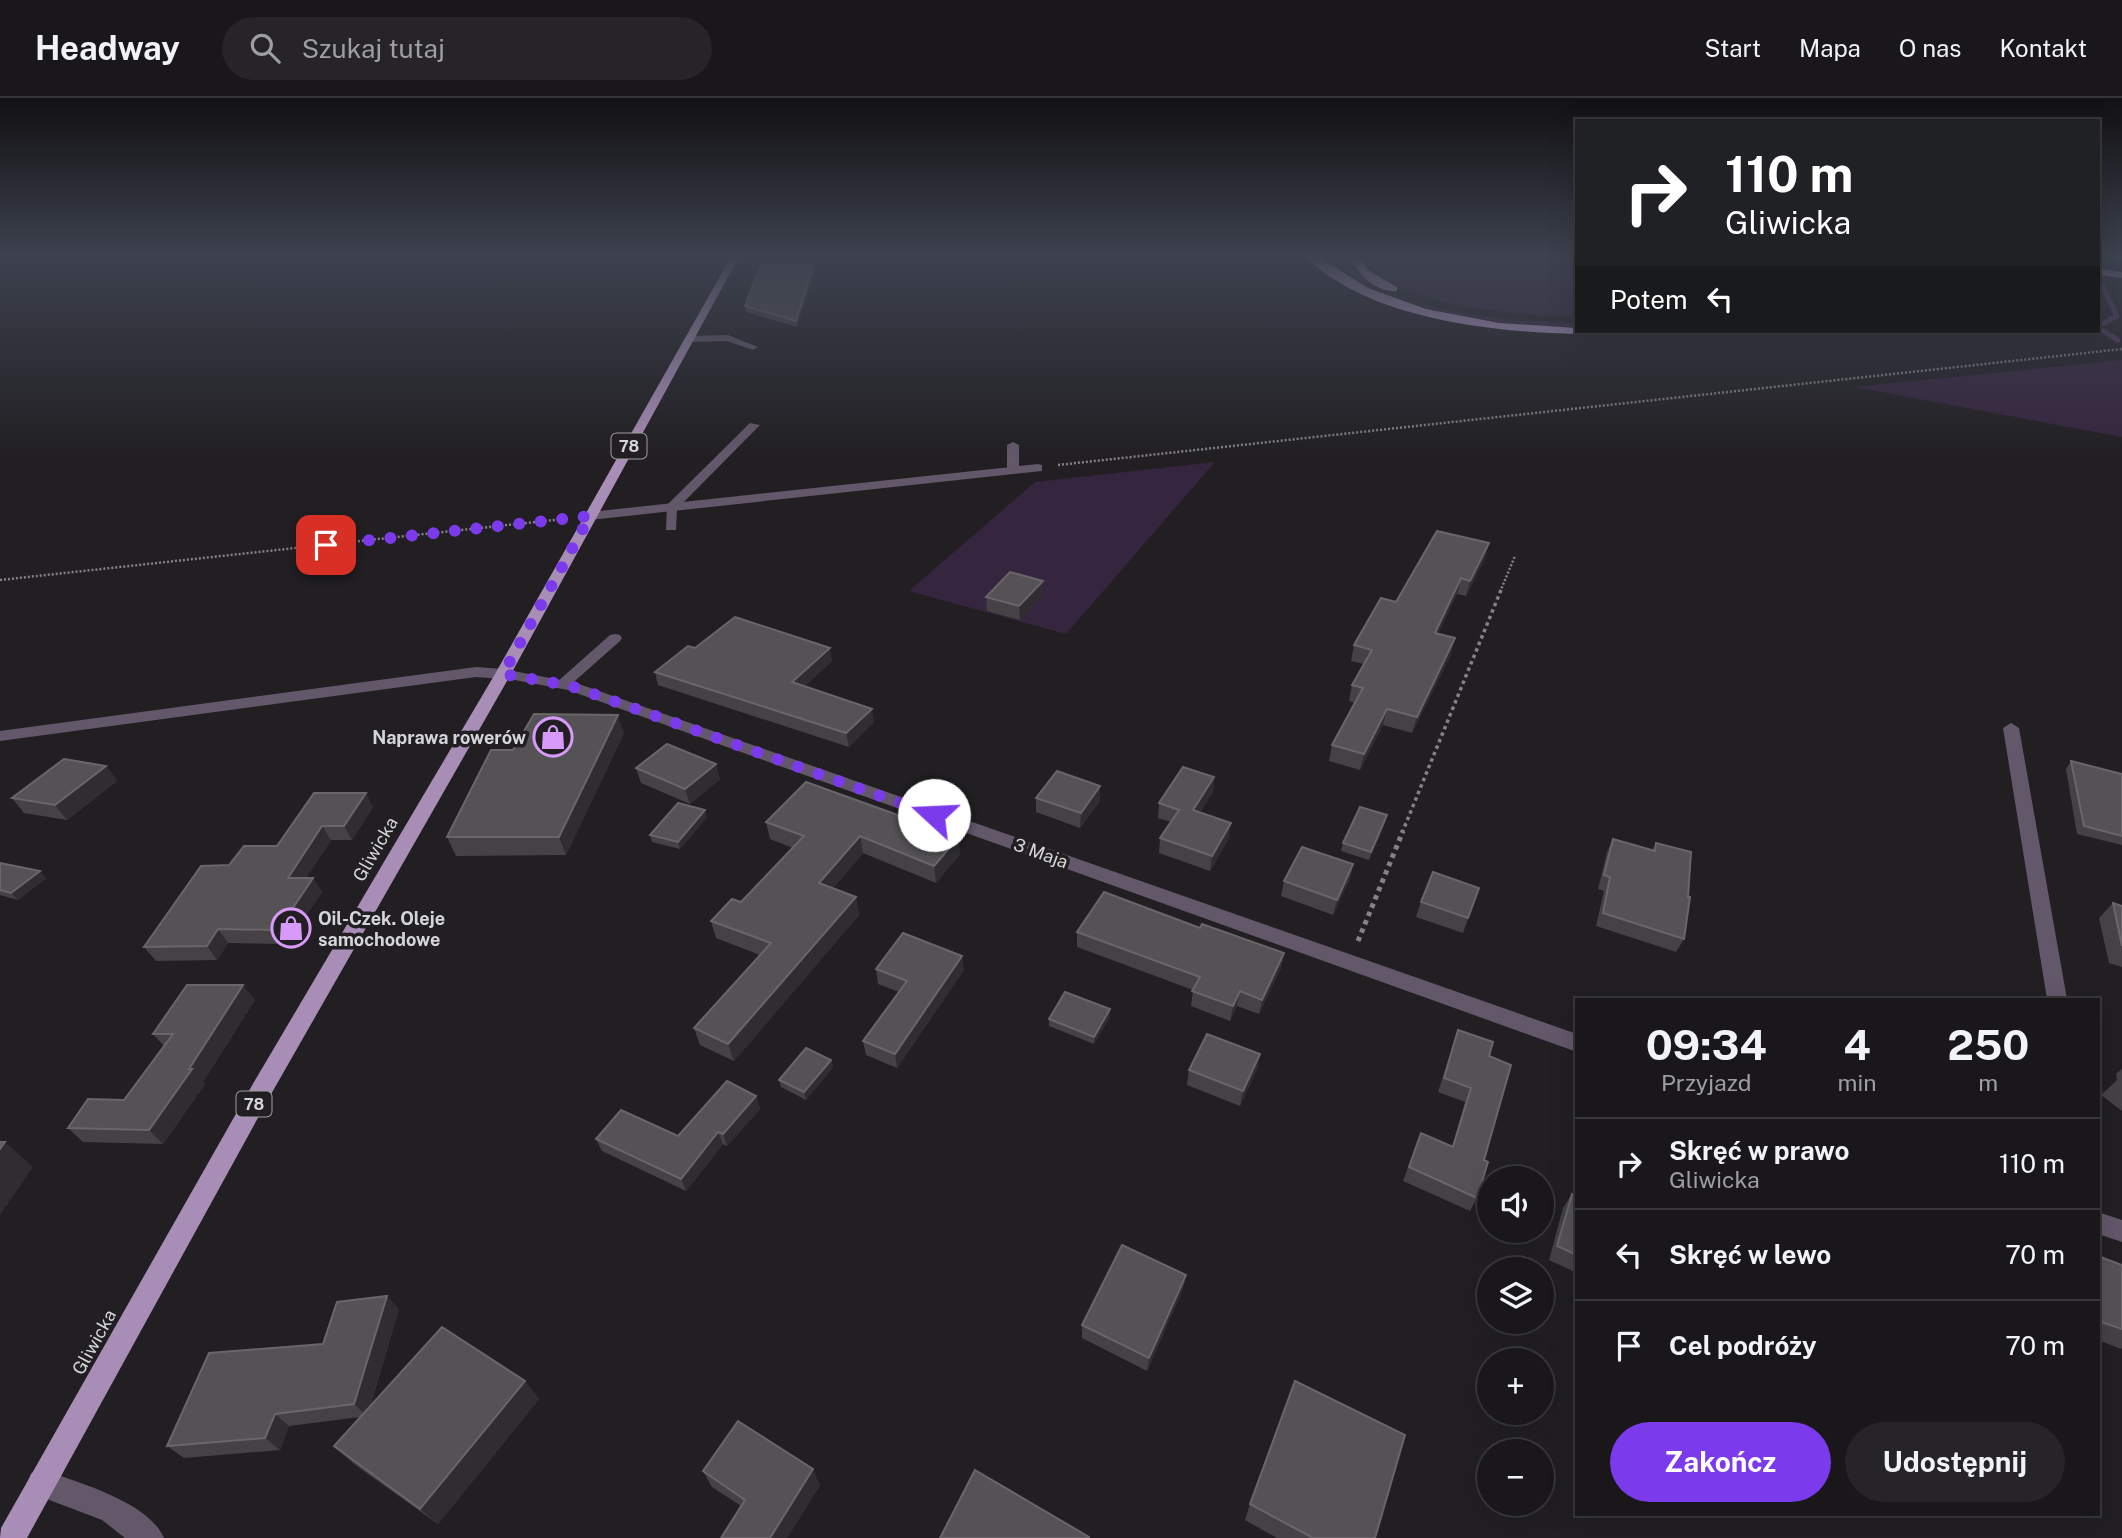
<!DOCTYPE html>
<html lang="pl">
<head>
<meta charset="utf-8">
<style>
	:root { --surface:#19171a; --page:#262427; --text:#f1f3f6; --muted:#9f9fa2; --line:#373639; --accent:#7c3aed }
	body { margin:0; font-family:"Public Sans",sans-serif; background:var(--page); color:var(--text); height:100vh; display:flex; flex-direction:column; font-size:26px; white-space:nowrap }
	* { box-sizing:border-box; margin:0 }
	p { font-size:23px; color:var(--muted) }
	.icon { flex:none; width:38px; height:38px; fill:none; stroke:currentColor; stroke-width:2; stroke-linecap:round; stroke-linejoin:round }
	.map { position:relative; flex:1; overflow:hidden }
	.sheet { position:absolute; left:1575px; top:900px; width:525px; height:518px; display:flex; flex-direction:column; background:var(--surface); border-radius:0px; box-shadow:0 7px 28px #0002,0 0 0 2px var(--line) }
	.sheet>* { flex:none }
	.guide { position:absolute; left:1575px; top:21px; width:525px; height:214px; border-radius:0px; box-shadow:0 7px 28px #0002,0 0 0 2px var(--line); background:#202124; color:#fff; overflow:hidden }
	.tools { position:absolute; left:1477px; top:1068px; display:grid; gap:14px }
	.tools a { display:grid; place-items:center; width:77px; height:77px; border-radius:50%; background:var(--surface); box-shadow:0 7px 28px #0002,0 0 0 2px var(--line); font-size:35px }
	.pin { position:absolute; display:grid; place-items:center; width:60px; height:60px; color:#fff; margin:-30px; border-radius:14px; box-shadow:0 4px 10px #0006 }
	.me { position:absolute; width:77px; margin:-38px; rotate:290deg; stroke-linejoin:round; filter:drop-shadow(0 0 5px #0008) }
	.turn { display:flex; align-items:center; gap:24px; height:147px; padding:0 35px; font-size:32px }
	.turn .icon { width:91px; height:91px; stroke-width:2.5 }
	.turn b { display:block; font-size:49px; line-height:60px }
	.then { display:flex; align-items:center; height:66px; padding:0 35px; background:#0003; gap:14px; font-size:26px }
	.eta { display:flex; justify-content:space-evenly; align-items:center; height:119px; text-align:center }
	.eta b { font-size:42px; font-weight:700; line-height:49px }
	.button { display:flex; gap:14px; margin-top:auto; padding:14px 35px }
	.button a { flex:1; height:80px; border-radius:42px; background:var(--accent); color:#fff; font-size:28px; font-weight:700; line-height:80px; text-align:center }
	.button a+a { background:var(--page); color:var(--text) }
	ul { padding:0; list-style:none }
	li { display:flex; align-items:center; gap:21px; height:91px; padding:0 35px; border-top:2px solid var(--line) }
	li div { flex:1 }
	li b { display:block; font-size:26px }
	li em { font-style:normal }
	header { display:flex; align-items:center; gap:42px; box-sizing:border-box; height:98px; padding:0 35px; background:var(--surface); border-bottom:2px solid var(--line) }
	header strong { font-size:33px }
	nav { display:flex; gap:38px; margin-inline-start:auto; font-size:24px }
	.search { width:490px; height:63px; background:var(--page); display:flex; align-items:center; gap:18px; box-sizing:border-box; padding:0 24px; border-radius:38px; color:var(--muted); font-size:26px }
	.map>svg:first-child { display:block }
	.green { fill:#36253e }
	.lines { fill:none; stroke-linecap:round; stroke-linejoin:round }
	.stream { stroke:#533862; stroke-width:5 }
	.path-far2 { stroke:#838284; stroke-width:2.5; stroke-dasharray:2 2; stroke-linecap:butt }
	.path-far1 { stroke:#838284; stroke-width:3.5; stroke-dasharray:3.5 3.5; stroke-linecap:butt }
	.path { stroke:#838284; stroke-width:5; stroke-dasharray:4.5 4.5; stroke-linecap:butt }
	.service { fill:#63576a; fill-rule:evenodd }
	.minor { fill:#63576a; fill-rule:evenodd }
	.primary { fill:#a88eb6; fill-rule:evenodd }
	.motorway { fill:#c3a4d4; fill-rule:evenodd }
	.wall { fill:#444245 }
	.shaded-wall { fill:#2f2d30 }
	.building { fill:#545255; stroke:#686669; stroke-width:2 }
	.route { stroke:#7c3aed; stroke-width:12; stroke-dasharray:0 21.6 }
	.labels { text-anchor:middle; dominant-baseline:central; stroke-width:7; stroke-linejoin:round; paint-order:stroke }
	.shield { fill:#211f22; stroke:#a09ea1; stroke-width:2 }
	.shield-label { font-size:16px; font-weight:bold; fill:#d6d5d7 }
	.poi-label { font-size:18px; font-weight:bold; fill:#d6d5d7; stroke:#211f22; text-anchor:end }
	.street-label { font-size:18px; fill:#d6d5d7; stroke:#211f22 }
</style>
</head>
<body>
<header>
<strong>Headway</strong>
<div class="search"><svg class="icon" aria-label="search" viewBox="0 0 24 24"><circle cx="10" cy="10" r="6"/><path d="M15 15l6 6"/></svg>Szukaj tutaj</div>
<nav><a>Start</a><a>Mapa</a><a>O nas</a><a>Kontakt</a></nav>
</header>
<div class="map">
<svg width="2122" height="1440" viewBox="0 0 2122 1440">
	<rect width="100%" height="100%" fill="#211f22"/>
	<g class="green">
		<path d="M 1318,157 L 1345,157 C 1367,214 1524,225 1577,225 L 1577,229 C 1477,229 1402,212 1318,157 Z"/>
		<path d="M 1365,157 L 1577,157 L 1577,217 C 1529,220 1383,208 1365,157 Z"/>
		<polygon points="2122,262 2122,339 1855,289"/>
		<polygon points="1215,364 1066,536 909,493 1035,384"/>
	</g>
	<g class="lines">
		<g class="stream">
			<polyline points="2098,228 2117,218 2102,187"/>
			<polyline points="2098,230 2118,242"/>
		</g>
		<g class="path-far2">
			<polyline points="1058,367 2122,251"/>
			<polyline points="0,482 563,421"/>
			<polyline points="1500,494 1515,458"/>
		</g>
		<polyline class="path-far1" points="1402,735 1501,492"/>
		<polyline class="path" points="1358,843 1403,733"/>
		<g class="service">
			<polygon points="728,237 758,249 753,252 727,243 690,244 685,241 690,238"/>
			<polygon points="750,325 760,327 677,411 676,432 666,432 667,407"/>
			<polygon points="1013,344 1019,347 1019,372 1013,376 1007,372 1007,347"/>
			<polygon points="615,536 620,537 622,540 620,543 567,590 557,590 554,587 557,584 610,537"/>
			<polygon points="476,569 503,571 511,576 503,581 476,579 0,643 0,633"/>
		</g>
		<g class="minor">
			<polygon points="1038,366 1042,367 1042,373 590,422 584,418 590,414"/>
			<polygon points="503,571 576,585 1577,936 1577,954 568,592 498,579 495,576"/>
			<polygon points="2011,625 2019,630 2067,901 2047,901 2003,630"/>
			<polygon points="2098,1114 2122,1122 2122,1144 2098,1136"/>
			<path d="M 41,1371 C 76,1384 148,1403 164,1440 L 125,1440 L 102,1422 L 31,1395 L 27,1385 L 31,1375 Z"/>
		</g>
		<polygon class="primary" points="732,157 740,157 511,576 270,998 27,1440 0,1440 1,1430 254,984 495,576"/>
		<g class="motorway">
			<path d="M 1304,157 L 1316,157 L 1368,190 L 1426,211 L 1499,225 L 1577,230 L 1577,233 L 1583,233 L 1577,236 C 1493,234 1366,221 1304,157 Z"/>
			<path d="M 1350,157 L 1360,157 L 1368,172 L 1397,189 L 1397,193 C 1377,195 1355,175 1350,157 Z"/>
			<polygon points="2100,157 2122,157 2122,162"/>
			<polygon points="2098,171 2122,174 2122,180 2098,177"/>
		</g>
	</g>
	<g class="wall">
		<polygon points="815,172 797,229 746,214 745,208"/>
		<polygon points="1489,445 1485,460 1466,498 1457,496 1438,535 1451,556 1412,635 1383,627 1360,672 1329,663 1332,647 1355,605 1349,603 1352,587 1364,566 1351,563 1354,547"/>
		<polygon points="1043,497 1020,522 987,513 986,499"/>
		<polygon points="695,550 832,563 805,588 874,624 849,649 658,587 655,574"/>
		<polygon points="624,635 566,757 456,758 447,739 513,652"/>
		<polygon points="2071,663 2122,676 2122,747 2077,736 2066,671"/>
		<polygon points="106,668 117,683 67,722 24,715 12,700"/>
		<polygon points="636,670 720,681 690,706 641,685"/>
		<polygon points="1214,679 1213,694 1200,714 1229,740 1210,773 1159,755 1160,740 1171,724 1158,720 1159,705"/>
		<polygon points="806,684 960,756 936,785 863,755 833,790 856,799 859,817 734,963 700,947 694,930 760,857 716,840 711,823 741,804 793,750 770,741 766,724"/>
		<polygon points="314,695 373,709 352,742 331,742 306,780 313,780 322,794 287,846 228,845 217,862 156,863 144,849 229,767 277,748"/>
		<polygon points="1036,700 1100,703 1080,730 1036,714"/>
		<polygon points="1387,717 1385,725 1369,762 1341,753 1343,745"/>
		<polygon points="707,719 680,751 652,744 650,737"/>
		<polygon points="1613,741 1652,752 1656,745 1684,841 1676,854 1596,828 1604,793 1598,791 1607,754"/>
		<polygon points="0,765 46,780 18,802 0,797"/>
		<polygon points="1353,766 1350,781 1333,817 1281,798 1284,783"/>
		<polygon points="1479,790 1463,835 1416,819 1421,804"/>
		<polygon points="2113,805 2122,808 2122,869 2109,865 2099,820"/>
		<polygon points="1200,830 1284,855 1281,870 1259,916 1237,908 1230,923 1191,908 1193,892 1077,849 1077,834"/>
		<polygon points="876,871 964,872 897,970 866,957 863,943 899,894 878,886"/>
		<polygon points="255,902 203,984 205,986 163,1046 83,1044 68,1030 124,1002 164,948 153,936"/>
		<polygon points="1110,919 1094,946 1049,928 1049,921"/>
		<polygon points="1458,932 1489,958 1484,1062 1477,1100 1470,1113 1403,1083 1421,1035 1452,1048 1465,1004 1438,994"/>
		<polygon points="1260,956 1257,971 1240,1008 1187,987 1189,972"/>
		<polygon points="831,962 833,969 806,1002 781,989 779,982"/>
		<polygon points="2122,971 2122,1013 2101,997 2117,982 2116,976"/>
		<polygon points="756,998 760,1011 727,1048 723,1046 686,1093 602,1053 596,1041 678,1038"/>
		<polygon points="1577,1042 1577,1056 1574,1055"/>
		<polygon points="1572,1096 1577,1099 1577,1175 1549,1162 1563,1110"/>
		<polygon points="2098,1158 2122,1167 2122,1250 2121,1251 2098,1242"/>
		<polygon points="1186,1177 1183,1191 1147,1273 1082,1240 1082,1227"/>
		<polygon points="399,1211 370,1309 539,1301 438,1426 354,1366 334,1348 360,1319 289,1328 280,1352 184,1360 167,1348 323,1246"/>
		<polygon points="703,1373 820,1387 787,1440 721,1440 741,1408 712,1389"/>
		<polygon points="1250,1406 1375,1440 1277,1440 1245,1422"/>
	</g>
	<g class="shaded-wall">
		<polygon points="814,167 815,172 797,229 796,223"/>
		<polygon points="1489,445 1485,460 1466,498 1470,483"/>
		<polygon points="1461,480 1457,496 1431,550 1435,535"/>
		<polygon points="1043,483 1043,497 1020,522 1019,508"/>
		<polygon points="1455,540 1451,556 1412,635 1417,619"/>
		<polygon points="830,550 832,563 795,597 792,584"/>
		<polygon points="872,611 874,624 849,649 846,635"/>
		<polygon points="1387,611 1383,627 1360,672 1364,656"/>
		<polygon points="618,617 624,635 566,757 559,739"/>
		<polygon points="716,666 720,681 690,706 685,691"/>
		<polygon points="106,668 117,683 67,722 55,707"/>
		<polygon points="1214,679 1213,694 1192,727 1193,712"/>
		<polygon points="1100,688 1100,703 1080,730 1081,715"/>
		<polygon points="366,695 373,709 352,742 344,728"/>
		<polygon points="705,712 707,719 680,751 678,744"/>
		<polygon points="1387,717 1385,725 1369,762 1371,754"/>
		<polygon points="1231,725 1229,740 1210,773 1212,758"/>
		<polygon points="322,728 331,742 297,794 288,780"/>
		<polygon points="860,738 863,755 823,802 819,785"/>
		<polygon points="959,739 960,756 936,785 934,768"/>
		<polygon points="1353,766 1350,781 1333,817 1337,802"/>
		<polygon points="40,773 46,780 18,802 11,795"/>
		<polygon points="313,780 322,794 287,846 278,832"/>
		<polygon points="856,799 859,817 734,963 728,946"/>
		<polygon points="218,831 228,845 217,862 207,848"/>
		<polygon points="1284,855 1281,870 1259,916 1262,902"/>
		<polygon points="962,858 964,872 897,970 895,956"/>
		<polygon points="243,887 255,902 203,984 205,986 163,1046 149,1032"/>
		<polygon points="1240,893 1237,908 1230,923 1233,908"/>
		<polygon points="1110,911 1110,919 1094,946 1094,939"/>
		<polygon points="1260,956 1257,971 1240,1008 1243,993"/>
		<polygon points="831,962 833,969 806,1002 804,994"/>
		<polygon points="756,998 760,1011 727,1048 723,1036"/>
		<polygon points="718,1034 723,1046 686,1093 681,1081"/>
		<polygon points="5,1044 33,1069 0,1117 0,1051"/>
		<polygon points="1186,1177 1183,1191 1147,1273 1149,1260"/>
		<polygon points="387,1198 399,1211 367,1318 354,1306"/>
		<polygon points="525,1283 539,1301 438,1426 420,1411"/>
		<polygon points="275,1316 289,1328 280,1352 265,1340"/>
		<polygon points="813,1371 820,1387 787,1440 770,1440"/>
	</g>
	<g class="building">
		<polygon points="814,167 796,223 745,208 760,168"/>
		<polygon points="1437,433 1489,445 1470,483 1461,480 1435,535 1455,540 1417,619 1387,611 1364,656 1332,647 1363,590 1352,587 1372,552 1354,547 1381,500 1396,504"/>
		<polygon points="1010,474 1043,483 1019,508 986,499"/>
		<polygon points="735,519 830,550 792,584 872,611 846,635 655,574 688,548 695,550"/>
		<polygon points="534,616 618,617 559,739 447,739 491,652 513,652"/>
		<polygon points="667,646 716,666 685,691 636,670"/>
		<polygon points="64,661 106,668 55,707 12,700"/>
		<polygon points="2071,663 2122,676 2122,738 2084,728"/>
		<polygon points="1183,669 1214,679 1193,712 1231,725 1212,758 1160,740 1179,712 1159,705"/>
		<polygon points="1057,673 1100,688 1081,715 1036,700"/>
		<polygon points="806,684 959,739 934,768 860,738 819,785 856,799 728,946 694,930 771,845 711,823 732,801 741,804 804,738 766,724"/>
		<polygon points="314,695 366,695 344,728 322,728 288,780 313,780 278,832 218,831 207,848 144,849 201,768 229,767 244,748 277,748"/>
		<polygon points="678,705 705,712 678,744 650,737"/>
		<polygon points="1360,709 1387,717 1371,754 1343,745"/>
		<polygon points="1613,741 1655,753 1656,745 1691,754 1688,799 1690,799 1684,841 1603,815 1610,779 1604,777"/>
		<polygon points="1302,749 1353,766 1337,802 1284,783"/>
		<polygon points="0,765 40,773 11,795 0,792"/>
		<polygon points="1433,774 1479,790 1468,820 1421,804"/>
		<polygon points="1104,794 1200,830 1202,826 1284,855 1262,902 1240,893 1233,908 1192,893 1200,879 1077,834"/>
		<polygon points="2113,805 2122,808 2122,848"/>
		<polygon points="903,835 962,858 895,956 863,943 907,883 876,871"/>
		<polygon points="187,887 243,887 189,971 192,971 149,1032 68,1030 88,1001 124,1002 173,936 153,936"/>
		<polygon points="1065,894 1110,911 1094,939 1049,921"/>
		<polygon points="1458,932 1493,944 1489,958 1511,967 1484,1062 1488,1064 1477,1100 1409,1069 1421,1035 1453,1049 1471,990 1444,980"/>
		<polygon points="1207,936 1260,956 1243,993 1189,972"/>
		<polygon points="806,950 831,962 804,994 779,982"/>
		<polygon points="727,983 756,998 723,1036 718,1034 681,1081 596,1041 621,1012 678,1038"/>
		<polygon points="0,1044 5,1044 0,1051"/>
		<polygon points="1572,1096 1577,1099 1577,1157 1557,1148"/>
		<polygon points="1122,1147 1186,1177 1149,1260 1082,1227"/>
		<polygon points="2098,1158 2122,1167 2122,1231 2098,1223"/>
		<polygon points="387,1198 354,1306 275,1316 265,1340 167,1348 209,1255 323,1246 337,1204"/>
		<polygon points="442,1229 525,1283 420,1411 334,1348"/>
		<polygon points="1295,1283 1405,1337 1375,1440 1313,1440 1250,1406"/>
		<polygon points="738,1323 813,1371 770,1440 721,1440 745,1402 703,1373"/>
		<polygon points="975,1372 1089,1439 1089,1440 940,1440"/>
	</g>
	<linearGradient id="sky" x2="0" y2="1"><stop stop-color="#121113"/><stop offset="0.44" stop-color="#3d424f"/><stop offset="1" stop-color="#3d424f" stop-opacity="0"/></linearGradient>
	<rect width="2122" height="359" fill="url(#sky)"/>
	<g class="lines">
		<polyline class="route" points="326,447 590,418 503,576 571,588 934,717"/>
	</g>
	<defs>
		<g id="shop-ring" transform="scale(2.0125)"><circle r="9.5" fill="#211f22" stroke="#d89af8" stroke-width="1.5"/><path d="M-5-2.5h2.3a2.7 3.5 0 0 1 5.4 0H5L5.5 6h-11ZM-1.5-2.5h3a1.5 2.3 0 0 0-3 0Z" fill="#d89af8"/></g>
	</defs>
	<g fill-rule="evenodd">
		<use href="#shop-ring" x="553" y="639"/>
		<use href="#shop-ring" x="291" y="830"/>
	</g>
	<g class="labels">
		<g class="shield">
			<rect x="611.5" y="335.5" width="35" height="25" rx="5"/>
			<rect x="236.5" y="993.5" width="35" height="25" rx="5"/>
		</g>
		<g class="shield-label">
			<text x="629" y="348">78</text>
			<text x="254" y="1006">78</text>
		</g>
		<g class="poi-label">
			<text x="526" y="639">Naprawa rowerów</text>
			<text x="318" y="820" text-anchor="start">Oil-Czek. Oleje<tspan x="318" dy="21">samochodowe</tspan></text>
		</g>
		<g class="street-label">
			<text transform="translate(375 751) rotate(-60)">Gliwicka</text>
			<text transform="translate(1041 755) rotate(20)">3 Maja</text>
			<text transform="translate(94 1244) rotate(-61)">Gliwicka</text>
		</g>
	</g>
</svg>
<div class="tools">
<a><svg class="icon" aria-label="sound" viewBox="0 0 24 24"><path d="M4 9h4l5-4v14l-5-4H4zM17 9q2 3 0 6"/></svg></a>
<a><svg class="icon" aria-label="layers" viewBox="0 0 24 24"><path d="M12 4l9 5-9 5-9-5zM3 14l9 5 9-5"/></svg></a>
<a>+</a>
<a>−</a>
</div>
<div class="pin" style="left:326px;top:447px;background:#d93025"><svg class="icon" aria-label="arrive" viewBox="0 0 24 24"><path d="M6 21V4h12l-3 4 3 4H6"/></svg></div>
<svg class="me" style="left:934px;top:717px" viewBox="-20 -20 40 40"><circle r="19" fill="#fff"/><path d="M0-13L10 11 0 6-10 11z" fill="#7c3aed"/></svg>
<div class="guide">
<div class="turn"><svg class="icon" aria-label="right" viewBox="0 0 24 24"><path d="M7 20v-9h11M14 6l5 5-5 5"/></svg><div><b>110 m</b>Gliwicka</div></div>
<div class="then">Potem<svg class="icon" aria-label="left" viewBox="0 0 24 24"><path d="M17 20v-9H6M10 6l-5 5 5 5"/></svg></div>
</div>
<section class="sheet">
<div class="eta">
<div><b>09:34</b><p>Przyjazd</p></div>
<div><b>4</b><p>min</p></div>
<div><b>250</b><p>m</p></div>
</div>
<ul>
<li><svg class="icon" aria-label="right" viewBox="0 0 24 24"><path d="M7 20v-9h11M14 6l5 5-5 5"/></svg><div><b>Skręć w prawo</b><p>Gliwicka</p></div><em>110 m</em></li>
<li><svg class="icon" aria-label="left" viewBox="0 0 24 24"><path d="M17 20v-9H6M10 6l-5 5 5 5"/></svg><div><b>Skręć w lewo</b></div><em>70 m</em></li>
<li><svg class="icon" aria-label="arrive" viewBox="0 0 24 24"><path d="M6 21V4h12l-3 4 3 4H6"/></svg><div><b>Cel podróży</b></div><em>70 m</em></li>
</ul>
<div class="button"><a>Zakończ</a><a>Udostępnij</a></div>
</section>
</div>
</body>
</html>
